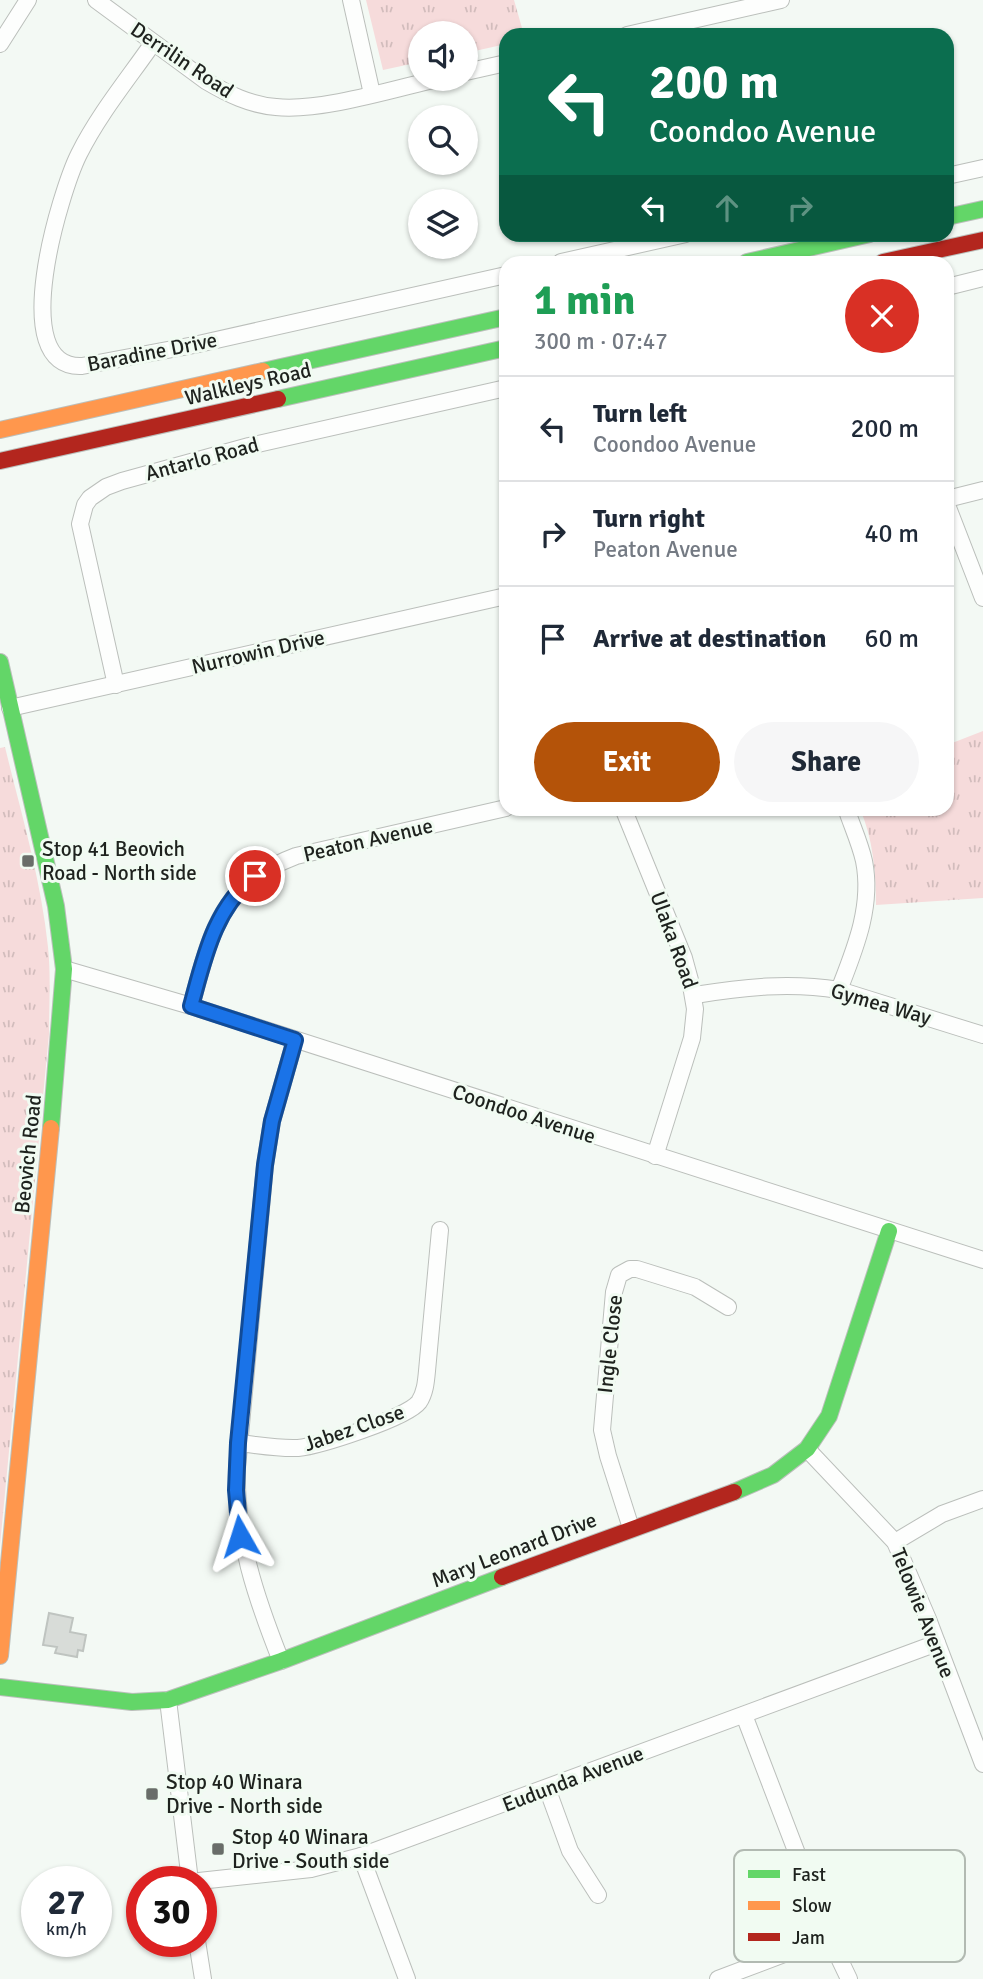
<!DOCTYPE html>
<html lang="en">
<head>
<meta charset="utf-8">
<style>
	:root { --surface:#fff; --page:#f6f6f7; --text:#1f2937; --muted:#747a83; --line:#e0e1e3; --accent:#b45309 }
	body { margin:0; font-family:Signika,sans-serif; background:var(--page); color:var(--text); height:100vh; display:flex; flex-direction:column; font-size:26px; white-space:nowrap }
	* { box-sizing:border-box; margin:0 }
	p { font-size:23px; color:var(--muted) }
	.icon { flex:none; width:38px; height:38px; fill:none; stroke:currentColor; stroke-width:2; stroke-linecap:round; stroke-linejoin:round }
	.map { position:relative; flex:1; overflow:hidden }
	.drawer { position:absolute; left:499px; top:256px; width:455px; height:560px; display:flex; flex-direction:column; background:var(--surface); border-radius:21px; box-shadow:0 2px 5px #0004 }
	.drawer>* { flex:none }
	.hud { position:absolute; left:499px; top:28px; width:455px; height:214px; border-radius:21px; box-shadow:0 2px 5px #0004; background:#0b6e4f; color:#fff; overflow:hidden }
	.controls { position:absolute; left:408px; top:21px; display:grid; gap:14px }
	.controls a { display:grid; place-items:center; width:70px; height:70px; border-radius:50%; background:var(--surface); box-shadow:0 2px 5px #0004; font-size:35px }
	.speed { position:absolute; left:21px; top:1866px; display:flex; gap:14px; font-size:35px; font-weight:700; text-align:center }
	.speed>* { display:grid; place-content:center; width:91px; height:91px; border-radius:50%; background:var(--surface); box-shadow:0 2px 5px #0004; line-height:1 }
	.speed small { font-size:18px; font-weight:400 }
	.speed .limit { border:10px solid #d22; background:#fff; color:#111 }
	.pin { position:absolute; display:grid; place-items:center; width:60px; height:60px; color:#fff; margin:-30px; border:4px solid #fff; border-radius:50%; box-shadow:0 2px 7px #0007 }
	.me { position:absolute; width:77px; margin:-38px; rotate:354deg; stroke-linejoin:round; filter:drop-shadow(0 0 5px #0008) }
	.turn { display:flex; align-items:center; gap:24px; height:147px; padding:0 35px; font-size:32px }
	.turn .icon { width:91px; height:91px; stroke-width:2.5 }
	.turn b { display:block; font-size:49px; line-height:60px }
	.lanes { display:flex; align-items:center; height:66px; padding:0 35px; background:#0003; justify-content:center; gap:35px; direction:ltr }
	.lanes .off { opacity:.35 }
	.round { display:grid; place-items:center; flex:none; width:74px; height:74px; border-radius:37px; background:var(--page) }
	.headline { display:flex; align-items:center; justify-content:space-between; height:119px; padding:0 35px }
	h1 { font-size:42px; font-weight:800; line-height:52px; color:#1e9e55 }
	.cta { display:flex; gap:14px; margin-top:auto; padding:14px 35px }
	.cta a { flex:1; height:80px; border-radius:42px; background:var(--accent); color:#fff; font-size:28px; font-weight:800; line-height:80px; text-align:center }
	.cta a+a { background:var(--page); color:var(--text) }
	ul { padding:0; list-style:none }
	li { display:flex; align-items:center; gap:21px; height:105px; padding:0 35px; border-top:2px solid var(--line) }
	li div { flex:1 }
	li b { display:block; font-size:26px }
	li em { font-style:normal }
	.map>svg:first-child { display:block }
	.park { fill:url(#park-tufts) }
	.building { fill:#d8dcd8; stroke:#bfc4c0; stroke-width:2 }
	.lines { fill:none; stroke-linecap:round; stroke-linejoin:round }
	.street-casing { stroke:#bbbfbb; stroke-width:18 }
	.fast-casing { stroke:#bbbfbb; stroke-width:18 }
	.slow-casing { stroke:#bbbfbb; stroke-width:18 }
	.jam-casing { stroke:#bbbfbb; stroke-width:18 }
	.street { stroke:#fdfefd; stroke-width:16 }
	.fast { stroke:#63d668; stroke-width:16 }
	.slow { stroke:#ff974d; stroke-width:16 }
	.jam { stroke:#b3261e; stroke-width:16 }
	.route-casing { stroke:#114b97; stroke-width:18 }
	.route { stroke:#1a73e8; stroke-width:12 }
	.poi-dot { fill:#696d69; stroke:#f1fbf2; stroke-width:2.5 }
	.labels { text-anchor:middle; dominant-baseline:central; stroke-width:6; stroke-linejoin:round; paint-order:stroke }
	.street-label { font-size:21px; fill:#1e221e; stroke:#f1fbf2 }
	.poi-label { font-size:21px; fill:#1e221e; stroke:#f1fbf2; text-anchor:start }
	.key { fill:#f1fbf2; stroke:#b2bab2; stroke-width:2 }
	.key-label { font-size:19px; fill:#1e221e }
</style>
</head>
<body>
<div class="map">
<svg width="983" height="1979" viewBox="0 0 983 1979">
	<defs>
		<pattern id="park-tufts" width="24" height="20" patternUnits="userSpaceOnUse" patternTransform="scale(1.75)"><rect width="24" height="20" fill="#f6dbdb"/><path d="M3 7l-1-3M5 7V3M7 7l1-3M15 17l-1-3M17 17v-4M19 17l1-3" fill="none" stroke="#d2bcbc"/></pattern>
	</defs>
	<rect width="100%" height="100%" fill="#f3f9f4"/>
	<g class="park">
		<polygon points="366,0 514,0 524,35 506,35 506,44 466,53 466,33 420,33 420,62 383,70"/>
		<path d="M 983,731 L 983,898 L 876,905 C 876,873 873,838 860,809 L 947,808 L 947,745 Z"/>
		<path d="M 5,747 C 21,813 41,879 48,947 C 51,976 49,1005 49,1034 L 0,1545 L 0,748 Z"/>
	</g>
	<polygon class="building" points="49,1613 73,1618 70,1632 86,1635 83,1651 78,1650 77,1657 55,1653 57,1647 43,1645"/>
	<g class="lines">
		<g class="street-casing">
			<g id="street">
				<path d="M 96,0 L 206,81 C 228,94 250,105 276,107 C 319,112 394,89 437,79"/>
				<polyline points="351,0 372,94"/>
				<polyline points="627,35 781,0"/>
				<path d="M 153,43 C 128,79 99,114 79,154 C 61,190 5,370 82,366 L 194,345 L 506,275"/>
				<polyline points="0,44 28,0"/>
				<polyline points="466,72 506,63"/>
				<polyline points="947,176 983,168"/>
				<polyline points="561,262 686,234"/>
				<polyline points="947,287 983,278"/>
				<polyline points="947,499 983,490"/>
				<polyline points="947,505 983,598"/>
				<polyline points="116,685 80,524 85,505 90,498 106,487 122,481 249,446 506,388"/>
				<polyline points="10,708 506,596"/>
				<polyline points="623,808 684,958 690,980 695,1009 692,1038 655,1156"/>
				<polyline points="64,969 191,1006 983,1260"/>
				<path d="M 839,990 C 855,949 873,906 864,861 C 860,843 852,826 846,808"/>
				<path d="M 695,995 C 743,987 790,982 839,990 L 983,1035"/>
				<path d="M 191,1006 C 211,934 219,885 296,856 L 506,808"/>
				<path d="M 238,1443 C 258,1445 278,1449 298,1448 C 319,1446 407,1418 419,1402 C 425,1393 426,1382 427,1371 L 440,1230"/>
				<polyline points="807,1449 895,1542 928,1619 983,1764"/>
				<polyline points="631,1528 608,1456 602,1430 614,1292 619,1275 630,1269 637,1269 695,1287 728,1307"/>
				<polyline points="895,1542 942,1514 983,1499"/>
				<path d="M 281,1661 C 256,1598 235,1537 237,1468 L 265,1165 L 272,1121 L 295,1040"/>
				<polyline points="168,1700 190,1881"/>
				<polyline points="744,1715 829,1937 849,1979"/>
				<polyline points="547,1788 570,1851 598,1895"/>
				<polyline points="361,1856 407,1979"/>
				<polyline points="199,1881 311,1869 361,1856 937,1643"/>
				<polyline points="197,1941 203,1979"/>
				<polyline points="718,1979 829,1937"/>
			</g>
		</g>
		<g class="fast-casing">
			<g id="fast">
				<polyline points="947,217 983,209"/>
				<polyline points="747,262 870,234"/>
				<polyline points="263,371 506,317"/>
				<polyline points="278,399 506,348"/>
				<polyline points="0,662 56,906 64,969 51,1128"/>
				<polyline points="734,1492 773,1475 807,1449 829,1416 889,1231"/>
				<polyline points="0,1687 132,1702 168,1700 281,1661 502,1577"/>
			</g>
		</g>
		<g class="slow-casing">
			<g id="slow">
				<polyline points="0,430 263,371"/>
				<polyline points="0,1656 51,1128"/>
			</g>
		</g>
		<g class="jam-casing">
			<g id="jam">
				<polyline points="883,262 983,240"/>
				<polyline points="0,461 278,399"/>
				<polyline points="502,1577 734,1492"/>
			</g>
		</g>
		<use href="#street" class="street"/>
		<use href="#fast" class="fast"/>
		<use href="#slow" class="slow"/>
		<use href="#jam" class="jam"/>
	</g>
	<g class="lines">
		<g class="route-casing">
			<path id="route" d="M 240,1536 L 236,1490 L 238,1443 L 265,1165 L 272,1121 L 295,1040 L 191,1006 C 204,959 214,908 255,876"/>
		</g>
		<use href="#route" class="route"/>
	</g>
	<g class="poi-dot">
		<rect x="21" y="854" width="14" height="14" rx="3.5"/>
		<rect x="145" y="1787" width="14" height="14" rx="3.5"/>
		<rect x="211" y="1842" width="14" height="14" rx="3.5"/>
	</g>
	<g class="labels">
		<g class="street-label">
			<text transform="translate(182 60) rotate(34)">Derrilin Road</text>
			<text transform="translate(152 352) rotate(-11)">Baradine Drive</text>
			<text transform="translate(248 384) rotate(-13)">Walkleys Road</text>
			<text transform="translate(202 459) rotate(-15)">Antarlo Road</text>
			<text transform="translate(258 652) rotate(-13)">Nurrowin Drive</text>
			<text transform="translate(368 840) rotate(-13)">Peaton Avenue</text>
			<text transform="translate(674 940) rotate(70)">Ulaka Road</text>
			<text transform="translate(881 1004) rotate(16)">Gymea Way</text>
			<text transform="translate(524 1114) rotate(18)">Coondoo Avenue</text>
			<text transform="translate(28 1154) rotate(-84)">Beovich Road</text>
			<text transform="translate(610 1344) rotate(-84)">Ingle Close</text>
			<text transform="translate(354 1428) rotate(-19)">Jabez Close</text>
			<text transform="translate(514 1550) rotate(-21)">Mary Leonard Drive</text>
			<text transform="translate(923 1613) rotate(68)">Telowie Avenue</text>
			<text transform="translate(573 1779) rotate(-21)">Eudunda Avenue</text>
		</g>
		<g class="poi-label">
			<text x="42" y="849">Stop 41 Beovich<tspan x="42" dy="24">Road - North side</tspan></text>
			<text x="166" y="1782">Stop 40 Winara<tspan x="166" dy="24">Drive - North side</tspan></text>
			<text x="232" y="1837">Stop 40 Winara<tspan x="232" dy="24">Drive - South side</tspan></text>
		</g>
	</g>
	<rect x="734" y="1850" width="231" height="112" rx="10" class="key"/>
	<rect x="748" y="1870" width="32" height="8" fill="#63d668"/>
	<rect x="748" y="1901" width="32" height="9" fill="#ff974d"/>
	<rect x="748" y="1933" width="32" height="8" fill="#b3261e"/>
	<g class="key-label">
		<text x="792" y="1881">Fast</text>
		<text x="792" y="1912">Slow</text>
		<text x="792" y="1944">Jam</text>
	</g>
</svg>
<div class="controls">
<a><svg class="icon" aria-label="sound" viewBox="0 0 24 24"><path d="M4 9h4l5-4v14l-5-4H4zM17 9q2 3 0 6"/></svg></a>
<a><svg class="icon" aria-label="search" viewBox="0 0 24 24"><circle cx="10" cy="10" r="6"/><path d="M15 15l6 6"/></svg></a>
<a><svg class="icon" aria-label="layers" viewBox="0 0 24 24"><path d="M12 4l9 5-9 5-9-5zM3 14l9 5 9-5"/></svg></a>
</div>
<div class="speed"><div>27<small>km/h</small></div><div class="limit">30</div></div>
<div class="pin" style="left:255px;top:876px;background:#d93025"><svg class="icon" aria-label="arrive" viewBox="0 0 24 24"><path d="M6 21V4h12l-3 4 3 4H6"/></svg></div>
<svg class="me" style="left:240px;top:1536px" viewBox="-20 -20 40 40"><path d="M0-17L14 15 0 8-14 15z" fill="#1a73e8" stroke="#fff" stroke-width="4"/></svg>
<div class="hud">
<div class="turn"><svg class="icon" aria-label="left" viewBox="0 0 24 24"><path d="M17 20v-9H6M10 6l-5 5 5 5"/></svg><div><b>200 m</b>Coondoo Avenue</div></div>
<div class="lanes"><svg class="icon" aria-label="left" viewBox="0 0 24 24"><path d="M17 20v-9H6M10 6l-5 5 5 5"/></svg><svg class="icon off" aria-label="ahead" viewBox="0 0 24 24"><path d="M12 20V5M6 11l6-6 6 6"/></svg><svg class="icon off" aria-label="right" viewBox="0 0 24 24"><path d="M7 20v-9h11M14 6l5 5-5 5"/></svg></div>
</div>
<section class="drawer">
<div class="headline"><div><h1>1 min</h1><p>300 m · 07:47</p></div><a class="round" style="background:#d93025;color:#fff"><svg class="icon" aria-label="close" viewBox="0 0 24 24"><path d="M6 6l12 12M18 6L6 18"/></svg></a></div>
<ul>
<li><svg class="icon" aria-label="left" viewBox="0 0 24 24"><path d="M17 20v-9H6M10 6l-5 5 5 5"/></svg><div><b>Turn left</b><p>Coondoo Avenue</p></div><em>200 m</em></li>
<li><svg class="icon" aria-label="right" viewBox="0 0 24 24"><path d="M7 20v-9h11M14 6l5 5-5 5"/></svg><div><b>Turn right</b><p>Peaton Avenue</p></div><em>40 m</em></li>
<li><svg class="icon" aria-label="arrive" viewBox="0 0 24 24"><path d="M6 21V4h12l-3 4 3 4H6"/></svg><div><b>Arrive at destination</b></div><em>60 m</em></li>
</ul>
<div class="cta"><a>Exit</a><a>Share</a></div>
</section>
</div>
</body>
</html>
